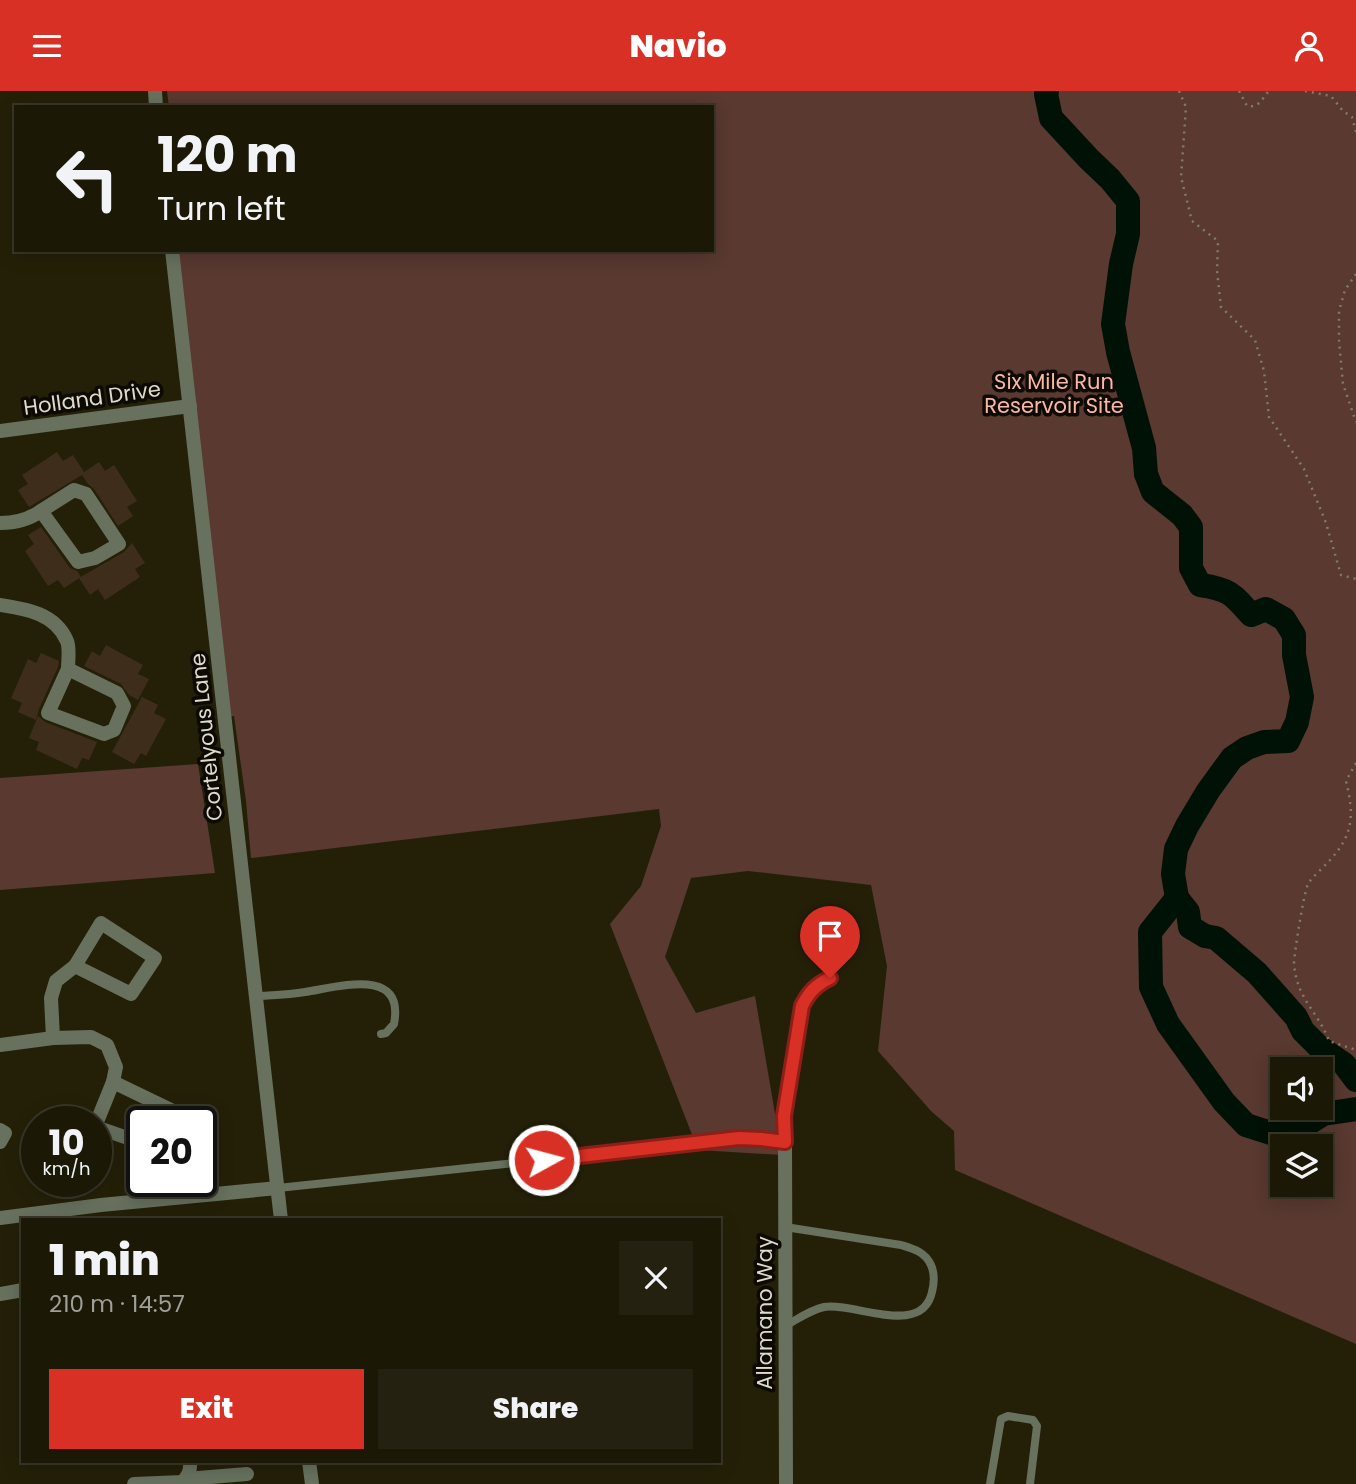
<!DOCTYPE html>
<html lang="en">
<head>
<meta charset="utf-8">
<style>
	:root { --surface:#1b1806; --page:#242110; --text:#f1f3f6; --muted:#a0a09b; --line:#393728; --accent:#d93025 }
	body { margin:0; font-family:Poppins,sans-serif; background:var(--page); color:var(--text); height:100vh; display:flex; flex-direction:column; font-size:26px; white-space:nowrap }
	* { box-sizing:border-box; margin:0 }
	p { font-size:23px; color:var(--muted) }
	.icon { flex:none; width:38px; height:38px; fill:none; stroke:currentColor; stroke-width:2; stroke-linecap:round; stroke-linejoin:round }
	.map { position:relative; flex:1; overflow:hidden }
	.panel { position:absolute; left:21px; top:1127px; width:700px; height:245px; display:flex; flex-direction:column; background:var(--surface); border-radius:0px; box-shadow:0 4px 18px #0003,0 0 0 2px var(--line) }
	.panel>* { flex:none }
	.hud { position:absolute; left:14px; top:14px; width:700px; height:147px; border-radius:0px; box-shadow:0 4px 18px #0003,0 0 0 2px var(--line); background:#1b1806; color:var(--text); overflow:hidden }
	.buttons { position:absolute; left:1270px; top:966px; display:grid; gap:14px }
	.buttons a { display:grid; place-items:center; width:63px; height:63px; border-radius:0px; background:var(--surface); box-shadow:0 4px 18px #0003,0 0 0 2px var(--line); font-size:35px }
	.speed { position:absolute; left:21px; top:1015px; display:flex; gap:14px; font-size:35px; font-weight:700; text-align:center }
	.speed>* { display:grid; place-content:center; width:91px; height:91px; border-radius:50%; background:var(--surface); box-shadow:0 4px 18px #0003,0 0 0 2px var(--line); line-height:1 }
	.speed small { font-size:18px; font-weight:400 }
	.speed .limit { border:4px solid #111; border-radius:10px; background:#fff; color:#111 }
	.pin { position:absolute; display:grid; place-items:center; width:60px; height:60px; color:#fff; margin:-72px -30px; border-radius:50% 50% 50% 0; rotate:-45deg; box-shadow:0 0 7px #0007 }
	.pin .icon { rotate:45deg }
	.me { position:absolute; width:77px; margin:-38px; rotate:83deg; stroke-linejoin:round; filter:drop-shadow(0 0 5px #0008) }
	.turn { display:flex; align-items:center; gap:24px; height:147px; padding:0 28px; font-size:32px }
	.turn .icon { width:91px; height:91px; stroke-width:2.5 }
	.turn b { display:block; font-size:49px; line-height:60px }
	.round { display:grid; place-items:center; flex:none; width:74px; height:74px; border-radius:0px; background:var(--page) }
	.headline { display:flex; align-items:center; justify-content:space-between; height:119px; padding:0 28px }
	h1 { font-size:42px; font-weight:800; line-height:52px }
	.action { display:flex; gap:14px; margin-top:auto; padding:14px 28px }
	.action a { flex:1; height:80px; border-radius:0px; background:var(--accent); color:#fff; font-size:28px; font-weight:800; line-height:80px; text-align:center }
	.action a+a { background:var(--page); color:var(--text) }
	header { display:flex; justify-content:space-between; align-items:center; height:91px; padding:0 28px; background:var(--accent); color:#fff; font-size:32px; font-weight:800 }
	.map>svg:first-child { display:block }
	.green { fill:#593930; fill-rule:evenodd }
	.lines { fill:none; stroke-linecap:round; stroke-linejoin:round }
	.river { stroke:#001106; stroke-width:24 }
	.building { fill:#3e2d1a }
	.path { stroke:#807c69; stroke-width:2.5; stroke-dasharray:2 5; stroke-linecap:butt }
	.service { stroke:#67715e; stroke-width:8 }
	.minor { stroke:#67715e; stroke-width:14 }
	.route-casing { stroke:#8d1f18; stroke-width:18 }
	.route { stroke:#d93025; stroke-width:12 }
	.labels { text-anchor:middle; dominant-baseline:central; stroke-width:7; stroke-linejoin:round; paint-order:stroke }
	.park-label { font-size:21px; fill:#f9b7a5; stroke:#0c0a03 }
	.street-label { font-size:21px; fill:#dedbcd; stroke:#0c0a03 }
</style>
</head>
<body>
<header><svg class="icon" aria-label="menu" viewBox="0 0 24 24"><path d="M4 6h16M4 12h16M4 18h16"/></svg>Navio<svg class="icon" aria-label="person" viewBox="0 0 24 24"><circle cx="12" cy="8" r="4"/><path d="M4 21q1-7 8-7t8 7"/></svg></header>
<div class="map">
<svg width="1356" height="1393" viewBox="0 0 1356 1393">
	<rect width="100%" height="100%" fill="#242008"/>
	<g class="green">
		<path d="M 167,0 L 1356,0 L 1356,1253 L 955,1079 L 954,1040 L 931,1020 L 878,960 L 887,875 L 871,794 L 748,780 L 691,787 L 665,866 L 696,922 L 755,905 L 782,1064 L 698,1059 L 610,833 L 641,795 L 661,735 L 659,718 L 251,767 L 246,710 L 234,625 L 227,626 L 174,159 L 712,159 L 712,16 L 169,16 ZM 1283,978 L 1321,978 L 1321,1017 L 1283,1017 ZM 1283,1055 L 1321,1055 L 1321,1094 L 1283,1094 Z"/>
		<polygon points="198,673 215,782 0,799 0,687"/>
	</g>
	<g class="lines">
		<g class="river">
			<path d="M 1047,0 L 1046,3 L 1051,27 L 1089,68 L 1110,88 L 1128,110 L 1128,143 L 1121,173 L 1113,233 L 1118,261 L 1144,357 L 1146,383 L 1153,401 L 1182,424 L 1191,436 L 1191,477 L 1200,494 C 1229,498 1233,503 1251,524 L 1266,518 L 1284,528 L 1294,544 L 1294,564 L 1302,606 L 1297,631 L 1288,650 L 1264,651 L 1247,657 L 1232,667 L 1208,700 L 1187,735 L 1176,758 L 1173,783 L 1177,807 L 1188,821 L 1190,836 L 1205,845 L 1216,847 L 1257,882 L 1296,926 L 1303,940 L 1318,955 L 1344,973 L 1356,989"/>
			<polyline points="1177,807 1150,841 1151,896 1168,933 1224,1011 1246,1034 1271,1042 1293,1042 1323,1023 1356,1018"/>
		</g>
	</g>
	<g class="building">
		<polygon points="57,361 63,370 73,364 84,381 99,371 105,380 114,374 137,410 127,416 133,425 118,435 94,398 88,393 82,384 29,416 18,399 28,393 22,384"/>
		<polygon points="41,436 70,477 77,480 81,486 64,497 58,489 48,495 25,460 34,453 28,444"/>
		<polygon points="132,452 145,472 135,478 140,486 105,509 98,498 90,504 79,487 124,461"/>
		<polygon points="106,554 143,574 138,583 149,588 138,609 129,604 121,593 84,575 92,560 100,565"/>
		<polygon points="41,562 59,570 58,576 39,618 36,629 18,621 22,612 11,607 28,568 36,572"/>
		<polygon points="142,606 158,614 154,622 166,628 146,665 141,662 134,673 112,661"/>
		<polygon points="38,625 45,631 97,651 89,669 82,667 77,678 36,659 39,651 29,647"/>
	</g>
	<g class="lines">
		<g class="path">
			<polyline points="1179,0 1186,16 1181,86 1192,130 1218,150 1217,180 1221,216 1255,249 1264,280 1269,326 1304,378 1326,432 1341,484 1356,488"/>
			<path d="M 1239,0 L 1247,15 C 1260,17 1261,8 1269,0"/>
			<polyline points="1305,0 1331,5 1343,20 1352,26 1356,41"/>
			<polyline points="1356,183 1345,199 1339,220 1339,250 1343,293 1356,331"/>
			<path d="M 1356,672 L 1346,690 C 1354,723 1354,743 1330,769 C 1323,777 1313,785 1308,793 C 1304,801 1294,863 1294,873 C 1297,909 1318,920 1329,950 L 1356,959"/>
		</g>
		<g class="service">
			<path d="M 256,905 C 273,904 289,904 305,901 C 338,896 405,875 394,933 L 386,942 L 381,943"/>
			<path d="M 278,1097 L 544,1069 L 739,1047 L 785,1051 L 784,1025 L 802,915 C 809,901 816,894 830,887"/>
			<path d="M 785,1136 L 901,1154 C 914,1158 925,1161 931,1174 C 935,1183 934,1193 932,1201 C 922,1247 854,1211 824,1216 C 810,1219 798,1228 785,1235"/>
			<polyline points="990,1393 1001,1328 1008,1325 1033,1329 1037,1335 1030,1393"/>
		</g>
		<g class="minor">
			<polyline points="155,0 156,16"/>
			<polyline points="172,159 281,1129"/>
			<polyline points="0,340 190,315"/>
			<polygon points="74,399 86,403 119,453 95,467 78,471 41,420"/>
			<path d="M 0,432 C 16,432 28,429 41,420"/>
			<path d="M 0,514 C 26,518 55,522 67,550 C 70,557 68,570 68,578"/>
			<polygon points="68,578 117,602 124,615 114,639 104,643 48,622"/>
			<polygon points="101,832 155,867 131,903 75,875"/>
			<polyline points="53,947 51,907 56,890 75,875"/>
			<polyline points="0,954 53,947 91,946 107,954 116,976 113,991"/>
			<polyline points="96,1033 113,991 171,1019 167,1031"/>
			<polyline points="96,1036 142,1052"/>
			<polyline points="0,1039 5,1042 0,1051"/>
			<polyline points="785,1051 786,1393"/>
			<polyline points="0,1127 101,1114 278,1097"/>
			<polyline points="0,1203 23,1199"/>
			<polyline points="309,1370 312,1393"/>
			<polyline points="186,1388 247,1383"/>
			<path d="M 134,1393 L 182,1391 C 188,1386 191,1378 190,1370"/>
		</g>
	</g>
	<g class="lines">
		<g class="route-casing">
			<path id="route" d="M 544,1069 L 739,1047 L 761,1048 L 785,1051 L 784,1025 L 802,915 C 809,901 816,894 830,887"/>
		</g>
		<use href="#route" class="route"/>
	</g>
	<g class="labels">
		<g class="park-label">
			<text x="1054" y="290">Six Mile Run<tspan x="1054" dy="24">Reservoir Site</tspan></text>
		</g>
		<g class="street-label">
			<text transform="translate(92 307) rotate(-8)">Holland Drive</text>
			<text transform="translate(206 646) rotate(-96)">Cortelyous Lane</text>
			<text transform="translate(764 1222) rotate(-90)">Allamano Way</text>
		</g>
	</g>
</svg>
<div class="buttons">
<a><svg class="icon" aria-label="sound" viewBox="0 0 24 24"><path d="M4 9h4l5-4v14l-5-4H4zM17 9q2 3 0 6"/></svg></a>
<a><svg class="icon" aria-label="layers" viewBox="0 0 24 24"><path d="M12 4l9 5-9 5-9-5zM3 14l9 5 9-5"/></svg></a>
</div>
<div class="speed"><div>10<small>km/h</small></div><div class="limit">20</div></div>
<div class="pin" style="left:830px;top:887px;background:#d93025"><svg class="icon" aria-label="arrive" viewBox="0 0 24 24"><path d="M6 21V4h12l-3 4 3 4H6"/></svg></div>
<svg class="me" style="left:544px;top:1069px" viewBox="-20 -20 40 40"><circle r="17" fill="#d93025" stroke="#fff" stroke-width="3"/><path d="M0-11L8 9 0 5-8 9z" fill="#fff"/></svg>
<div class="hud">
<div class="turn"><svg class="icon" aria-label="left" viewBox="0 0 24 24"><path d="M17 20v-9H6M10 6l-5 5 5 5"/></svg><div><b>120 m</b>Turn left</div></div>
</div>
<section class="panel">
<div class="headline"><div><h1>1 min</h1><p>210 m · 14:57</p></div><a class="round"><svg class="icon" aria-label="close" viewBox="0 0 24 24"><path d="M6 6l12 12M18 6L6 18"/></svg></a></div>
<div class="action"><a>Exit</a><a>Share</a></div>
</section>
</div>
</body>
</html>
